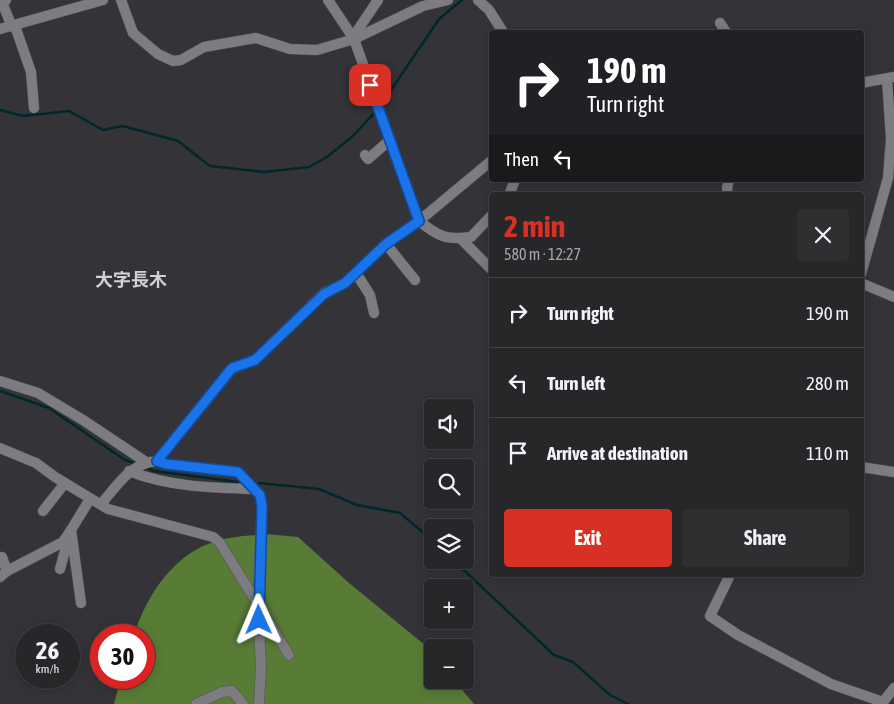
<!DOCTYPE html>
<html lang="en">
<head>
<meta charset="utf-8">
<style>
	:root { --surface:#27272a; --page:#2f2f32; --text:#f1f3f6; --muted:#a4a5a8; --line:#434447; --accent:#d93025 }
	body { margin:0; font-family:"Asap Condensed","Noto Sans JP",sans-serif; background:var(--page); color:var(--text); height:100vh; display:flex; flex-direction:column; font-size:19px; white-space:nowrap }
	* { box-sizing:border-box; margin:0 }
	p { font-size:16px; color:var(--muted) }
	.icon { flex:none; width:28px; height:28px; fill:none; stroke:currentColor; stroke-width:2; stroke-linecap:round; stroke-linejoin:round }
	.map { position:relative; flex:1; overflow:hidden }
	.panel { position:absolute; left:489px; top:192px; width:375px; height:385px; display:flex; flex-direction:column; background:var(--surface); border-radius:5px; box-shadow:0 2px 12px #0003,0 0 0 1px var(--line) }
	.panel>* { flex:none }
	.hud { position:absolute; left:489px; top:30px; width:375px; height:152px; border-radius:5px; box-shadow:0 2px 12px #0003,0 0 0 1px var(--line); background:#202124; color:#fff; overflow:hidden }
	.fabs { position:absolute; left:424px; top:399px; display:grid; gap:10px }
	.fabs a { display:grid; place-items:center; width:50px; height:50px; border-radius:5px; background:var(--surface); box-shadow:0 2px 12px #0003,0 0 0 1px var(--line); font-size:25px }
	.speed { position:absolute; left:15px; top:624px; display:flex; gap:10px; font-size:25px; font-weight:700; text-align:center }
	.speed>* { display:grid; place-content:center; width:65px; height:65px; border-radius:50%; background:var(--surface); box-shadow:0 2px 12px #0003,0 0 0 1px var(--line); line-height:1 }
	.speed small { font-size:12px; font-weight:400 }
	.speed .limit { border:8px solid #d22; background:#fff; color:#111 }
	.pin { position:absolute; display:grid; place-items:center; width:42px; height:42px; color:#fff; margin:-21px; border-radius:10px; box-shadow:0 2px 8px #0006 }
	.me { position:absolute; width:55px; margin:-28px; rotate:359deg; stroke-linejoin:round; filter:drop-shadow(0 0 4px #0008) }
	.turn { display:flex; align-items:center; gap:18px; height:105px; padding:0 15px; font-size:22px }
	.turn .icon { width:65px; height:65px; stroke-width:2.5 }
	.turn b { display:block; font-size:35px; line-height:42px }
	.then { display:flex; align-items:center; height:48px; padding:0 15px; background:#0003; gap:10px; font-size:19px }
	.round { display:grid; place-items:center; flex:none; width:52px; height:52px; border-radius:5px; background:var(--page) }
	.overview { display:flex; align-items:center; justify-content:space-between; height:85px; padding:0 15px }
	h1 { font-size:30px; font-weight:700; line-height:38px; color:var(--accent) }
	.cta { display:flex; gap:10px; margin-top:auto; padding:10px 15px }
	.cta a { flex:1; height:58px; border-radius:5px; background:var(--accent); color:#fff; font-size:20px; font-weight:700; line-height:58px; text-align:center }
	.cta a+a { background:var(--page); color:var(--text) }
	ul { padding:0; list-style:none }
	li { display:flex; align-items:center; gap:15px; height:70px; padding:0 15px; border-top:1px solid var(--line) }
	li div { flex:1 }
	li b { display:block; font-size:19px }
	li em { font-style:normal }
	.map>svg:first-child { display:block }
	.forest { fill:#587c36 }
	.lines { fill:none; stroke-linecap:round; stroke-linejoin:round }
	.stream { stroke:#00272c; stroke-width:2.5 }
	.minor-casing { stroke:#525256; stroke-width:11 }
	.minor { stroke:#7c7c81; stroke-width:10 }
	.route-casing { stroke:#114b97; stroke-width:12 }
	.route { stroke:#1a73e8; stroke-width:9 }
	.labels { text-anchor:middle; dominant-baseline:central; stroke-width:4; stroke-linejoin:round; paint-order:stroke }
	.quarter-label { font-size:18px; font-weight:bold; fill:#d1d1d4; stroke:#343438 }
</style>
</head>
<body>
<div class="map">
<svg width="894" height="704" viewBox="0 0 894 704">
	<rect width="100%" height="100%" fill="#343438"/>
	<path class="forest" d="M 266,534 L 298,537 L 349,583 L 426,646 L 432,653 L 432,680 L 454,680 L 474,704 L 114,704 L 121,678 L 144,678 L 144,635 L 134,635 C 146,596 175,552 217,541 C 232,536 250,536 266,534 Z"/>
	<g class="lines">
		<g class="stream">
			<polyline points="381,105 439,19 462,0"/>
			<polyline points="0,110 23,116 69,111 103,130 123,126 178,141 210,166 264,172 309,167 327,157 353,136 376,111"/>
			<polyline points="0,391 49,408 125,460 136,464"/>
			<polyline points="144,467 154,471 238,482"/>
			<polyline points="259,483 319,489 357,505 400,513 432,540"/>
			<polyline points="453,560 554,655 573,662 610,695 628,704"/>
		</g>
		<g class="minor-casing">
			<g id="minor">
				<polyline points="6,0 2,2 12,27"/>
				<polyline points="121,0 133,33 158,54 173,61 181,60 204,47 256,38 290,49 317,50 354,39 423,6 448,0"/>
				<path d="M 328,0 L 354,39 L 419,221 C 439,237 446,240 471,237 L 491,216"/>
				<polyline points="478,0 489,10 503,32"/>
				<polyline points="720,23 726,32"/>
				<polyline points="15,26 31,72 34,108"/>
				<polyline points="0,29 103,0"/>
				<polyline points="353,37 378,0"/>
				<polyline points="861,83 894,77"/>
				<polyline points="365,155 368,159 390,140"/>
				<polyline points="509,195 515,180"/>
				<polyline points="728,195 727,188 729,180"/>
				<polyline points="460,238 491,269"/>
				<polyline points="386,244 415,280"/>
				<polyline points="356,273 370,295 374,313"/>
				<polyline points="861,274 888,178 891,139 887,79"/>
				<polyline points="861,283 894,297"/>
				<polyline points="0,381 38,393 83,420 146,462"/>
				<polyline points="0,448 36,463 55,477 108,509 213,537 220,543 289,655"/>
				<polyline points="157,461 166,464 238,472 260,495 262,507 258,604 261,667 259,704"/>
				<polyline points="861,467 894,472"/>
				<path d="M 129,471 C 169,487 213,488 255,489"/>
				<path d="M 101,504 C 117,486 130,463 157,461 L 232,369 L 255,360 L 324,293 L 345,283 L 386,244 L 419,221 L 491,161"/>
				<polyline points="43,511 65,483"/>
				<polyline points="2,557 7,571"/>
				<polyline points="60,569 69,536"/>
				<polyline points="730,575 710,616 738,635 831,684 883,702 894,688"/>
				<polyline points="0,577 7,571 63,542 71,530"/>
				<polyline points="81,603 71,530 90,499"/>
				<polyline points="196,704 222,692 232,691 243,704"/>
			</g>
		</g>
		<use href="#minor" class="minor"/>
	</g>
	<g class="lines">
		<g class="route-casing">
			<polyline id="route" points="259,620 262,507 260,495 238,472 166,464 157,461 232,368 255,360 324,294 345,283 386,244 419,221 370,85"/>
		</g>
		<use href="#route" class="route"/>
	</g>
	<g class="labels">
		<g class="quarter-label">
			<text x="131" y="279">大字長木</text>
		</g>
	</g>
</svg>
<div class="fabs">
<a><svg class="icon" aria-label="sound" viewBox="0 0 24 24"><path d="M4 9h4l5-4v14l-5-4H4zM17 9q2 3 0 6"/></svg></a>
<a><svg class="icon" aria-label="search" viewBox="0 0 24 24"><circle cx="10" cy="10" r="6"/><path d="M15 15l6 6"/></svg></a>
<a><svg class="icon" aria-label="layers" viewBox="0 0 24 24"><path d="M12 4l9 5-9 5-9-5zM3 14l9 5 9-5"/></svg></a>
<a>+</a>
<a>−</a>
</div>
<div class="speed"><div>26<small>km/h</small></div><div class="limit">30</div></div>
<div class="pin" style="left:370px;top:85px;background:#d93025"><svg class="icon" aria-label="arrive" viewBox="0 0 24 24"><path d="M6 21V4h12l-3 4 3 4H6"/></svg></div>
<svg class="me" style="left:259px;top:620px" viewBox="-20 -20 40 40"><path d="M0-17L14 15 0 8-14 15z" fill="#1a73e8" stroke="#fff" stroke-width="4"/></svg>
<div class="hud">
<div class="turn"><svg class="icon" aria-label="right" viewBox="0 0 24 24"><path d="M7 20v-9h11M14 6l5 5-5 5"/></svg><div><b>190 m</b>Turn right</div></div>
<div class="then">Then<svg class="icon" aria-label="left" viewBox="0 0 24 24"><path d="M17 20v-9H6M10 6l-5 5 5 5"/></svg></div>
</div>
<section class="panel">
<div class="overview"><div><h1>2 min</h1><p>580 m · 12:27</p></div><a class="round"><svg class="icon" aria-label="close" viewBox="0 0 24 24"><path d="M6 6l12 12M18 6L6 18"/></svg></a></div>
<ul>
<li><svg class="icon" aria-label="right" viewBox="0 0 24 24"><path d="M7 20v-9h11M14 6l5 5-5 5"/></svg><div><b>Turn right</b></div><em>190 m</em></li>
<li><svg class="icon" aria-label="left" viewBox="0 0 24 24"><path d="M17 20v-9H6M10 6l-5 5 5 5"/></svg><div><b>Turn left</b></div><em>280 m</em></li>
<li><svg class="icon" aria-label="arrive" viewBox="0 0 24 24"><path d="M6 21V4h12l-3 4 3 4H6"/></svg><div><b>Arrive at destination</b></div><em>110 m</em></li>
</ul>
<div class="cta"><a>Exit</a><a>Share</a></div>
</section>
</div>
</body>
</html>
